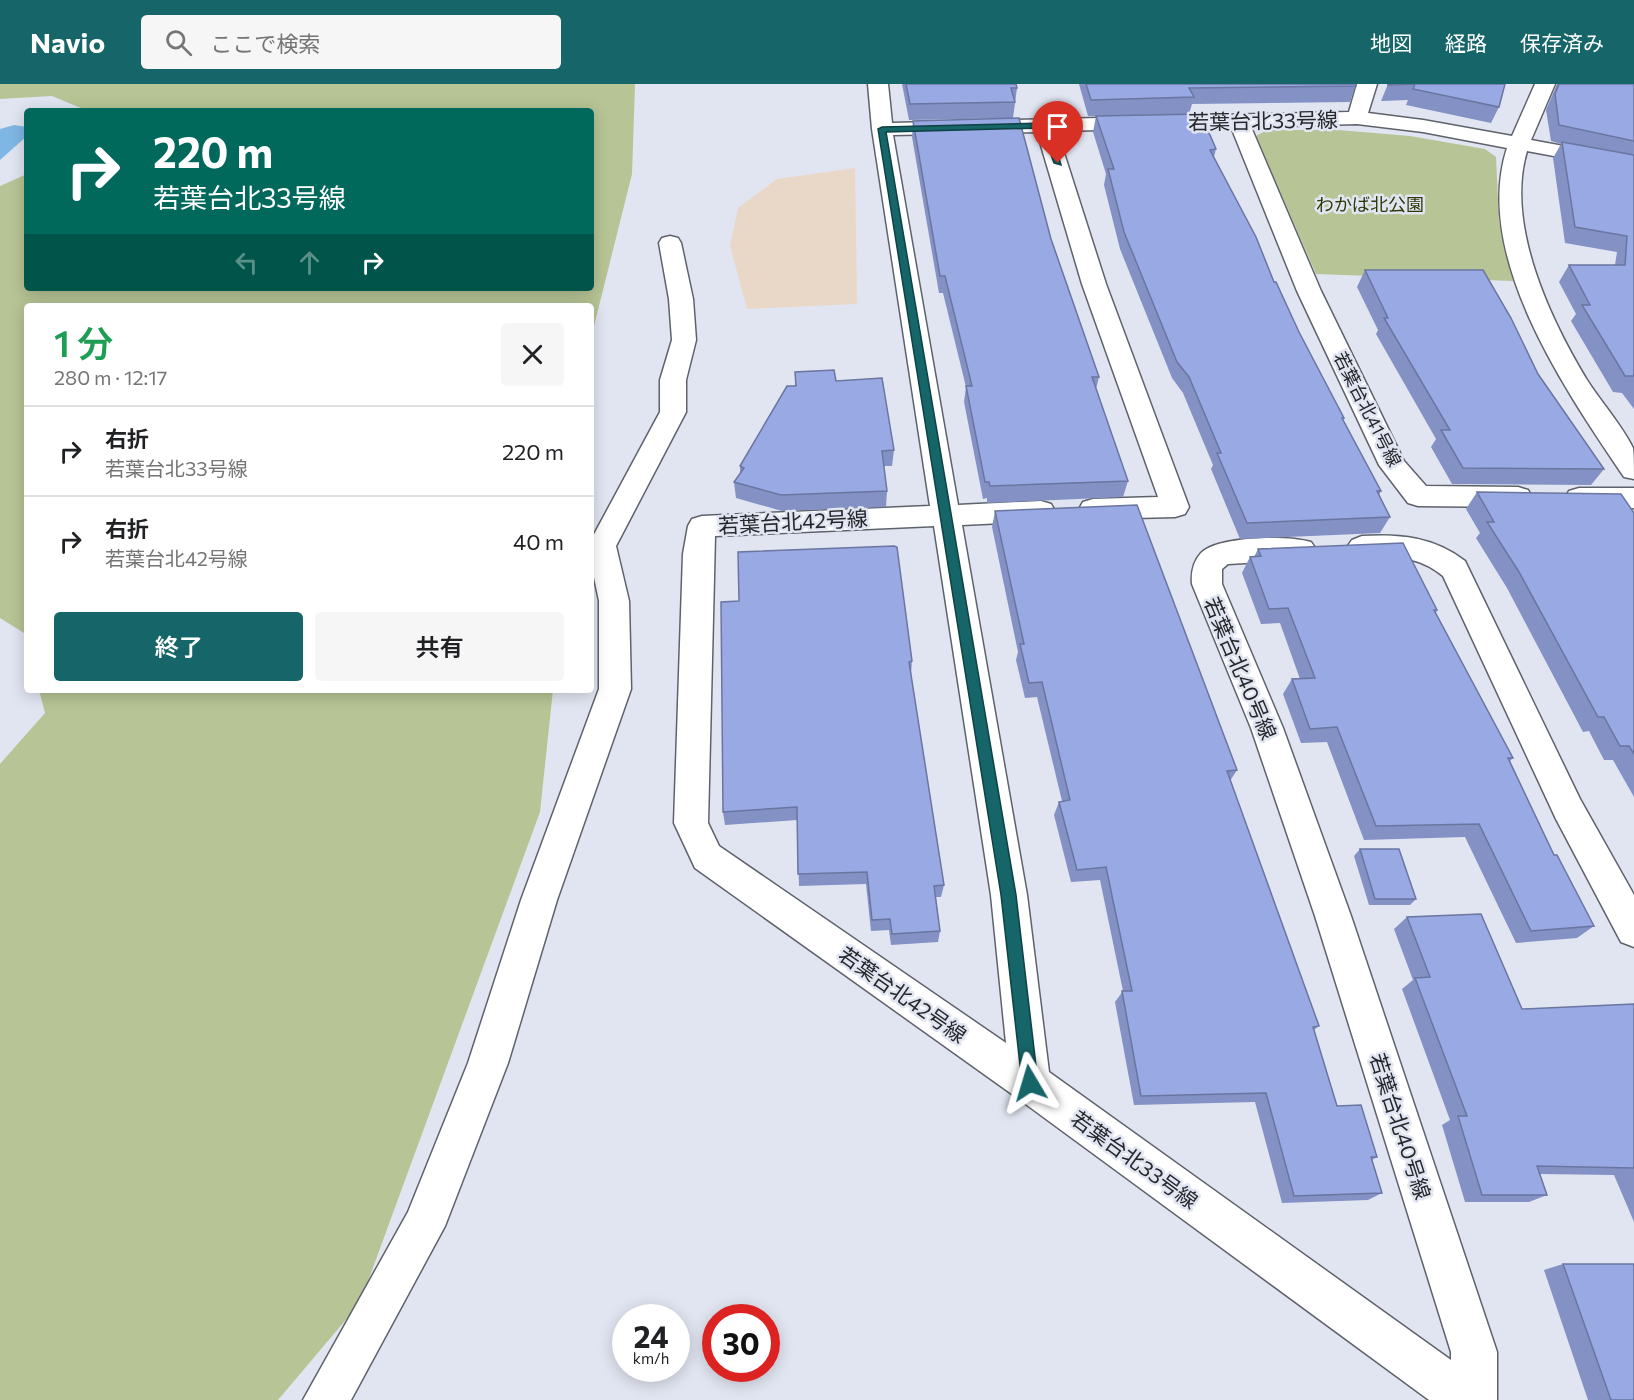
<!DOCTYPE html>
<html lang="ja">
<head>
<meta charset="utf-8">
<style>
	:root { --surface:#fff; --page:#f6f6f6; --text:#202124; --muted:#757577; --line:#e0e0e0; --accent:#166569 }
	body { margin:0; font-family:Commissioner,"Noto Sans JP",sans-serif; background:var(--page); color:var(--text); height:100vh; display:flex; flex-direction:column; font-size:22px; white-space:nowrap }
	* { box-sizing:border-box; margin:0 }
	p { font-size:20px; color:var(--muted) }
	.icon { flex:none; width:33px; height:33px; fill:none; stroke:currentColor; stroke-width:2; stroke-linecap:round; stroke-linejoin:round }
	.map { position:relative; flex:1; overflow:hidden }
	.details { position:absolute; left:24px; top:219px; width:570px; height:390px; display:flex; flex-direction:column; background:var(--surface); border-radius:6px; box-shadow:0 3px 15px #0003 }
	.details>* { flex:none }
	.hud { position:absolute; left:24px; top:24px; width:570px; height:183px; border-radius:6px; box-shadow:0 3px 15px #0003; background:#00695c; color:#fff; overflow:hidden }
	.speed { position:absolute; left:612px; top:1220px; display:flex; gap:12px; font-size:30px; font-weight:700; text-align:center }
	.speed>* { display:grid; place-content:center; width:78px; height:78px; border-radius:50%; background:var(--surface); box-shadow:0 3px 15px #0003; line-height:1 }
	.speed small { font-size:15px; font-weight:400 }
	.speed .limit { border:9px solid #d22; background:#fff; color:#111 }
	.pin { position:absolute; display:grid; place-items:center; width:51px; height:51px; color:#fff; margin:-62px -26px; border-radius:50% 50% 50% 0; rotate:-45deg; box-shadow:0 0 6px #0007 }
	.pin .icon { rotate:45deg }
	.me { position:absolute; width:66px; margin:-33px; rotate:353deg; stroke-linejoin:round; filter:drop-shadow(0 0 4px #0008) }
	.turn { display:flex; align-items:center; gap:21px; height:126px; padding:0 30px; font-size:27px }
	.turn .icon { width:78px; height:78px; stroke-width:2.5 }
	.turn b { display:block; font-size:42px; line-height:51px }
	.lanes { display:flex; align-items:center; height:57px; padding:0 30px; background:#0003; justify-content:center; gap:30px; direction:ltr }
	.lanes .off { opacity:.35 }
	.round { display:grid; place-items:center; flex:none; width:63px; height:63px; border-radius:6px; background:var(--page) }
	.headline { display:flex; align-items:center; justify-content:space-between; height:102px; padding:0 30px }
	h1 { font-size:36px; font-weight:600; line-height:45px; color:#1e9e55 }
	.action { display:flex; gap:12px; margin-top:auto; padding:12px 30px }
	.action a { flex:1; height:69px; border-radius:6px; background:var(--accent); color:#fff; font-size:24px; font-weight:600; line-height:69px; text-align:center }
	.action a+a { background:var(--page); color:var(--text) }
	ul { padding:0; list-style:none }
	li { display:flex; align-items:center; gap:18px; height:90px; padding:0 30px; border-top:2px solid var(--line) }
	li div { flex:1 }
	li b { display:block; font-size:22px }
	li em { font-style:normal }
	header { display:flex; align-items:center; gap:36px; box-sizing:border-box; height:84px; padding:0 30px; background:var(--accent); color:#fff }
	header strong { font-size:28px }
	nav { display:flex; gap:33px; margin-inline-start:auto; font-size:21px }
	.search { width:420px; height:54px; background:var(--page); display:flex; align-items:center; gap:15px; box-sizing:border-box; padding:0 21px; border-radius:6px; color:var(--muted); font-size:22px }
	.map>svg:first-child { display:block }
	.industrial { fill:#e9d8c7 }
	.green { fill:#b7c495 }
	.water { fill:#7fb7e4 }
	.lines { fill:none; stroke-linecap:round; stroke-linejoin:round }
	.minor-casing { stroke:#5e626b; stroke-width:3 }
	.minor { fill:#fff; fill-rule:evenodd }
	.wall { fill:#8391c4 }
	.building { fill:#98a9e4; stroke:#6a76a0; stroke-width:1.5 }
	.route { fill:#166569; stroke:#0e4244; stroke-width:1.5 }
	.labels { text-anchor:middle; dominant-baseline:central; stroke-width:5; stroke-linejoin:round; paint-order:stroke }
	.far-park-label { font-size:18px; fill:#2f3908; stroke:#e1e5f1 }
	.far-street-label { font-size:18px; fill:#25272b; stroke:#e1e5f1 }
	.street-label { font-size:21px; fill:#25272b; stroke:#e1e5f1 }
</style>
</head>
<body>
<header>
<strong>Navio</strong>
<div class="search"><svg class="icon" aria-label="search" viewBox="0 0 24 24"><circle cx="10" cy="10" r="6"/><path d="M15 15l6 6"/></svg>ここで検索</div>
<nav><a>地図</a><a>経路</a><a>保存済み</a></nav>
</header>
<div class="map">
<svg width="1634" height="1316" viewBox="0 0 1634 1316">
	<rect width="100%" height="100%" fill="#e1e5f1"/>
	<polygon class="industrial" points="855,84 857,220 747,225 730,162 738,124 777,95"/>
	<g class="green">
		<polygon points="0,0 635,0 632,90 591,254 591,222 27,222 27,561 24,549 0,534 0,102 27,90 27,204 591,204 591,27 88,27 52,12 0,15"/>
		<polygon points="1267,46 1338,46 1410,52 1485,65 1496,73 1499,138 1513,197 1316,190 1256,52"/>
		<polygon points="39,606 553,606 540,728 360,1219 278,1316 0,1316 0,680 45,629"/>
	</g>
	<polygon class="water" points="14,41 27,43 27,52 0,76 0,45"/>
	<g class="lines">
		<g class="minor-casing">
			<g id="minor">
				<path d="M 868,0 L 888,0 L 892,39 L 1349,28 L 1357,0 L 1377,0 L 1368,29 L 1423,36 L 1512,52 L 1535,0 L 1555,0 L 1531,56 L 1634,75 L 1634,87 L 1527,67 C 1505,140 1550,235 1587,296 C 1601,318 1621,340 1633,364 C 1634,372 1634,386 1634,395 L 1624,393 C 1566,307 1472,172 1507,64 L 1423,48 L 1357,40 L 1251,43 L 1321,207 L 1404,377 L 1426,402 L 1518,403 L 1528,406 L 1532,413 L 1528,420 L 1518,423 L 1418,422 L 1408,419 L 1379,381 L 1297,207 L 1231,43 L 1057,47 L 1106,200 L 1189,423 L 1185,430 L 1175,433 L 1093,435 L 1083,432 L 1079,425 L 1083,418 L 1093,415 L 1158,413 L 1082,200 L 1037,48 L 893,51 L 958,421 L 1041,417 L 1051,420 L 1055,427 L 1051,434 L 1041,437 L 962,441 L 1027,811 L 1049,988 L 1451,1276 L 1451,1268 L 1315,832 L 1251,644 L 1192,500 C 1191,489 1193,478 1201,469 C 1217,452 1289,451 1311,458 L 1316,465 L 1311,472 L 1301,476 L 1228,480 L 1222,485 L 1222,500 L 1283,644 L 1351,832 L 1497,1268 L 1497,1316 L 1429,1316 L 1016,1013 L 695,784 L 674,739 L 683,470 L 688,442 L 692,435 L 702,432 L 930,422 L 872,45 ZM 934,442 L 991,811 L 1006,959 L 719,762 L 708,739 L 715,452 Z"/>
				<polygon points="670,152 678,154 681,159 693,215 696,256 686,296 686,328 616,462 629,517 631,605 557,816 508,979 445,1142 351,1316 303,1316 408,1128 468,979 521,816 599,605 599,517 591,479 591,456 660,328 660,296 672,256 669,215 659,159 662,154"/>
				<polygon points="1579,404 1634,404 1634,424 1579,424 1569,421 1565,414 1569,407"/>
				<path d="M 1362,452 C 1401,450 1434,453 1465,477 L 1580,715 L 1634,811 L 1634,863 L 1621,858 L 1556,735 L 1443,492 C 1406,463 1389,482 1352,470 L 1347,463 L 1352,456 Z"/>
			</g>
		</g>
		<use href="#minor" class="minor"/>
	</g>
	<g class="wall">
		<polygon points="902,0 1016,0 1017,4 1013,34 909,36"/>
		<polygon points="1079,0 1356,0 1350,18 1192,20 1189,30 1088,32"/>
		<polygon points="1388,0 1505,0 1499,23 1491,39 1406,21 1408,16 1381,17"/>
		<polygon points="1557,0 1634,0 1634,325 1622,309 1613,308 1571,237 1576,230 1559,198 1569,181 1615,181 1617,168 1565,159 1553,74 1561,60 1551,57 1546,26"/>
		<polygon points="1096,32 1216,65 1214,73 1274,198 1299,248 1344,334 1343,336 1381,407 1379,411 1390,433 1380,449 1240,455 1211,385 1213,381 1183,309 1172,294 1120,165 1104,101 1106,90 1093,48"/>
		<polygon points="913,37 1051,155 1099,293 1096,305 1128,397 1123,413 987,419 987,414 983,415 964,318 966,303 943,209 939,209 912,53"/>
		<polygon points="1365,186 1538,290 1604,385 1591,401 1452,400 1431,363 1436,355 1376,250 1378,246 1357,203"/>
		<polygon points="795,288 836,297 894,366 892,382 884,382 887,407 886,423 782,427 736,414 734,398 740,389 740,382 795,302"/>
		<polygon points="1477,408 1634,429 1634,713 1613,676 1604,676 1589,647 1583,648 1507,504 1476,454 1480,449 1466,425"/>
		<polygon points="995,427 1237,686 1230,697 1319,942 1314,946 1337,1022 1377,1073 1372,1076 1382,1109 1368,1116 1282,1119 1255,1018 1134,1021 1115,918 1123,907 1100,796 1071,798 1054,731 1059,718 1062,717 1037,613 1025,614 1016,576 1018,568 992,443"/>
		<polygon points="1258,465 1437,526 1436,529 1513,674 1510,677 1554,771 1594,842 1577,854 1516,859 1465,753 1364,756 1327,658 1301,659 1283,610 1292,595 1300,595 1280,539 1261,540 1242,489 1250,473 1254,473"/>
		<polygon points="739,517 912,577 911,590 944,801 941,813 936,813 940,847 938,858 891,861 889,846 871,847 866,800 799,802 797,736 725,741 723,728"/>
		<polygon points="1360,765 1416,815 1410,821 1369,821 1354,772"/>
		<polygon points="1407,833 1522,925 1634,920 1634,1138 1614,1091 1540,1090 1547,1111 1529,1118 1465,1118 1442,1041 1450,1036 1402,905 1413,896 1394,845"/>
		<polygon points="1563,1180 1634,1316 1588,1316 1544,1186"/>
	</g>
	<g class="building">
		<polygon points="906,0 1016,0 1017,4 1011,4 1015,18 910,20"/>
		<polygon points="1086,0 1356,0 1356,2 1189,4 1194,13 1091,16"/>
		<polygon points="1388,0 1505,0 1499,23 1413,5 1415,0 1388,1"/>
		<polygon points="1559,0 1634,0 1634,57 1559,41 1555,10"/>
		<polygon points="1201,30 1216,65 1210,66 1256,153 1274,198 1276,198 1299,248 1344,334 1342,334 1381,407 1377,407 1390,433 1247,439 1217,369 1221,369 1189,293 1177,278 1124,148 1108,85 1114,85 1096,32"/>
		<polygon points="1019,34 1051,155 1099,293 1092,293 1128,397 990,402 989,398 985,398 966,302 972,302 945,192 940,192 913,37"/>
		<polygon points="1562,58 1634,71 1634,292 1625,292 1582,221 1590,221 1569,181 1625,181 1627,152 1575,143"/>
		<polygon points="1365,186 1483,186 1511,234 1538,290 1604,385 1463,384 1441,346 1450,346 1384,234 1388,234"/>
		<polygon points="834,286 836,297 882,294 894,366 882,367 887,407 781,411 734,398 744,384 740,382 787,302 796,302 795,288"/>
		<polygon points="1477,408 1621,410 1634,429 1634,670 1629,662 1620,662 1604,633 1598,633 1519,488 1487,438 1494,438"/>
		<polygon points="1137,421 1237,686 1227,687 1319,942 1313,943 1337,1022 1361,1021 1377,1073 1371,1073 1382,1109 1294,1112 1266,1009 1141,1012 1122,907 1132,907 1106,783 1077,786 1059,718 1070,716 1042,598 1029,599 1020,560 1024,560 995,427"/>
		<polygon points="1403,459 1437,526 1434,526 1513,674 1508,674 1554,771 1557,771 1594,842 1531,847 1479,740 1376,742 1337,643 1310,645 1292,595 1315,594 1288,524 1269,525 1250,473 1261,472 1258,465"/>
		<polygon points="894,462 897,463 912,577 909,578 944,801 934,802 940,847 892,850 890,835 872,836 867,788 798,790 797,723 723,728 721,518 739,517 738,468"/>
		<polygon points="1360,765 1399,765 1416,815 1375,815"/>
		<polygon points="1481,830 1522,925 1634,920 1634,1084 1537,1082 1547,1111 1482,1111 1458,1032 1467,1032 1415,894 1430,893 1407,833"/>
		<polygon points="1563,1180 1634,1180 1634,1316 1611,1316"/>
	</g>
	<polygon class="route" points="1045,39 1049,41 1061,81 1054,79 1041,44 886,48 1016,811 1038,999 1036,1005 1030,1007 1024,1005 1022,999 1001,811 878,45 882,43"/>
	<g class="labels">
		<g class="far-park-label">
			<text x="1370" y="120">わかば北公園</text>
		</g>
		<g class="far-street-label">
			<text transform="translate(1368 325) rotate(63)">若葉台北41号線</text>
		</g>
		<g class="street-label">
			<text transform="translate(1263 36) rotate(-1)">若葉台北33号線</text>
			<text transform="translate(793 437) rotate(-3)">若葉台北42号線</text>
			<text transform="translate(1241 584) rotate(67)">若葉台北40号線</text>
			<text transform="translate(903 910) rotate(35)">若葉台北42号線</text>
			<text transform="translate(1401 1042) rotate(72)">若葉台北40号線</text>
			<text transform="translate(1135 1075) rotate(36)">若葉台北33号線</text>
		</g>
	</g>
</svg>
<div class="speed"><div>24<small>km/h</small></div><div class="limit">30</div></div>
<div class="pin" style="left:1058px;top:79px;background:#d93025"><svg class="icon" aria-label="arrive" viewBox="0 0 24 24"><path d="M6 21V4h12l-3 4 3 4H6"/></svg></div>
<svg class="me" style="left:1030px;top:999px" viewBox="-20 -20 40 40"><path d="M0-17L14 15 0 8-14 15z" fill="#166569" stroke="#fff" stroke-width="4"/></svg>
<div class="hud">
<div class="turn"><svg class="icon" aria-label="right" viewBox="0 0 24 24"><path d="M7 20v-9h11M14 6l5 5-5 5"/></svg><div><b>220 m</b>若葉台北33号線</div></div>
<div class="lanes"><svg class="icon off" aria-label="left" viewBox="0 0 24 24"><path d="M17 20v-9H6M10 6l-5 5 5 5"/></svg><svg class="icon off" aria-label="ahead" viewBox="0 0 24 24"><path d="M12 20V5M6 11l6-6 6 6"/></svg><svg class="icon" aria-label="right" viewBox="0 0 24 24"><path d="M7 20v-9h11M14 6l5 5-5 5"/></svg></div>
</div>
<section class="details">
<div class="headline"><div><h1>1 分</h1><p>280 m · 12:17</p></div><a class="round"><svg class="icon" aria-label="close" viewBox="0 0 24 24"><path d="M6 6l12 12M18 6L6 18"/></svg></a></div>
<ul>
<li><svg class="icon" aria-label="right" viewBox="0 0 24 24"><path d="M7 20v-9h11M14 6l5 5-5 5"/></svg><div><b>右折</b><p>若葉台北33号線</p></div><em>220 m</em></li>
<li><svg class="icon" aria-label="right" viewBox="0 0 24 24"><path d="M7 20v-9h11M14 6l5 5-5 5"/></svg><div><b>右折</b><p>若葉台北42号線</p></div><em>40 m</em></li>
</ul>
<div class="action"><a>終了</a><a>共有</a></div>
</section>
</div>
</body>
</html>
